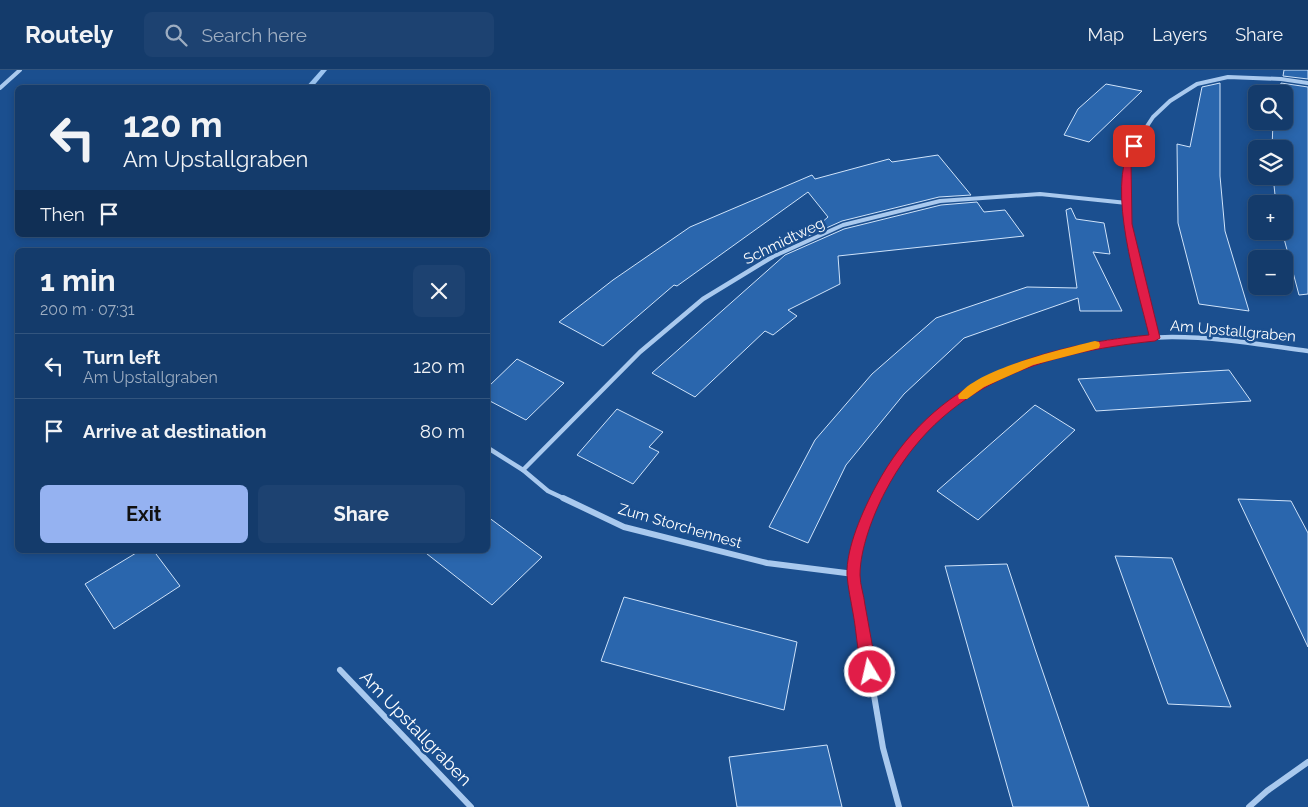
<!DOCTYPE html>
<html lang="en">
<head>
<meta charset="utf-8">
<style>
	:root { --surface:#143b6b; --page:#1d4271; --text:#f1f3f6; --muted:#9dadc1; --line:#33557e; --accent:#95b2f1 }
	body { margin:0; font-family:Raleway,sans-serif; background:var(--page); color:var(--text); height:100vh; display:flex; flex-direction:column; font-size:19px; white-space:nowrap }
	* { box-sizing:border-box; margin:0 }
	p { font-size:16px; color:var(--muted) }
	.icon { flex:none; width:28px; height:28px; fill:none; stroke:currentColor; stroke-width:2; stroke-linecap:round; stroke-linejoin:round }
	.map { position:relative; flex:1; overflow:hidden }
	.drawer { position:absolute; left:15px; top:178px; width:475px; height:305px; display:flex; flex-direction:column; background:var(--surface); border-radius:8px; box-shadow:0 2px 8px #0003,0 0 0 1px var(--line) }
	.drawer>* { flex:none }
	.guide { position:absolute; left:15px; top:15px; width:475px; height:152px; border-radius:8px; box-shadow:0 2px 8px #0003,0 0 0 1px var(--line); background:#143b6b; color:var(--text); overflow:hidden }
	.tools { position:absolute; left:1248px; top:15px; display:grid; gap:10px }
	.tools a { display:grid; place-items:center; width:45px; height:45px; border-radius:8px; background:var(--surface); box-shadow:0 2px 8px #0003,0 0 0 1px var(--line); font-size:25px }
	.pin { position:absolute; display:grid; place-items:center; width:42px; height:42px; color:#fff; margin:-21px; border-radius:10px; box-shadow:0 2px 8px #0006 }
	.me { position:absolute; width:55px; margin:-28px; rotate:351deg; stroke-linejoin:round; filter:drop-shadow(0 0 4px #0008) }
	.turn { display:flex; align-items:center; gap:18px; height:105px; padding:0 25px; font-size:22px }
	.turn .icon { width:65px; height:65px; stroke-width:2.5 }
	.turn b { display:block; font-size:35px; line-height:42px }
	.then { display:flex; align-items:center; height:48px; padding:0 25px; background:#0003; gap:10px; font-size:19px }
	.round { display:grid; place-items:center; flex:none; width:52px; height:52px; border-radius:8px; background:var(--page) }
	.headline { display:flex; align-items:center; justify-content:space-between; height:85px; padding:0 25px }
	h1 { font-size:30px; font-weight:700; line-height:38px }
	.cta { display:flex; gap:10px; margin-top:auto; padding:10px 25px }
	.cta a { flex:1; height:58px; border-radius:8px; background:var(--accent); color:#111; font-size:20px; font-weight:700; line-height:58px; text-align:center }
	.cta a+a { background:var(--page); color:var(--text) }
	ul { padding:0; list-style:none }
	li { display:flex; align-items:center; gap:15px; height:65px; padding:0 25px; border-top:1px solid var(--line) }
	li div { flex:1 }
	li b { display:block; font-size:19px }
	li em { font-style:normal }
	header { display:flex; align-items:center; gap:30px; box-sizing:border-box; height:70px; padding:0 25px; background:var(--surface); border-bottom:1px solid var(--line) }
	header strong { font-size:24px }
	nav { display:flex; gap:28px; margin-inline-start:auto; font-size:18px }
	.search { width:350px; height:45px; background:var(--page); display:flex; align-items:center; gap:12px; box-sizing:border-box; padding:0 18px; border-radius:8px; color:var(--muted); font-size:19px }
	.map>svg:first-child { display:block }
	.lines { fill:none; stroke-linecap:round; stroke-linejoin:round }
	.stream { fill:#9cc4f0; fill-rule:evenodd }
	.building { fill:#2a66ad; stroke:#cfe3fa }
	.street-far2 { stroke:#a9c9ee; stroke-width:4 }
	.street-far1 { stroke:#a9c9ee; stroke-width:4.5 }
	.street { stroke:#a9c9ee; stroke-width:6 }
	.route { fill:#e11d48; stroke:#92132f }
	.slow { fill:#f59e0b }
	.labels { text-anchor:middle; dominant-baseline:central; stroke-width:5; stroke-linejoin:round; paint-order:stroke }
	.street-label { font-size:15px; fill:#fff; stroke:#1b4f8f }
	.near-street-label { font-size:18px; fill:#fff; stroke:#1b4f8f }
</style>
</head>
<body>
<header>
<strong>Routely</strong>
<div class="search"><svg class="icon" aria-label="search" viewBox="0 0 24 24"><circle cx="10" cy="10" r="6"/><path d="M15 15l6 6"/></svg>Search here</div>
<nav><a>Map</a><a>Layers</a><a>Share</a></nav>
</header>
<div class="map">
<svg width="1308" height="737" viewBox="0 0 1308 737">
	<rect width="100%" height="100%" fill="#1b4f8f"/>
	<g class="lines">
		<polygon class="stream" points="321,0 327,0 312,18 305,18"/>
	</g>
	<g class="building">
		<polygon points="1284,0 1308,0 1308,9 1283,6"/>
		<polygon points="1220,13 1220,106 1225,161 1249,241 1199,234 1178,153 1177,74 1190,77 1202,17"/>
		<polygon points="1281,13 1308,17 1308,224 1299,225 1282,161 1284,134 1276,134 1273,106 1284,106 1284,79 1272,79 1273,51 1284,51 1284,24 1279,24"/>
		<polygon points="1106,14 1142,21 1089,72 1064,65 1078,39"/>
		<polygon points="938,85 971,125 939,127 842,151 804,168 828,147 808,122 677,216 674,215 603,276 559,252 613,210 690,157 812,105 815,109 889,89 892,92"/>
		<polygon points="977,132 984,142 1005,140 1024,166 838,186 840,214 788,240 797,246 773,265 765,261 695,327 652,303 785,185 844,159 941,135"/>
		<polygon points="1071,138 1076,149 1104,153 1110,184 1093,182 1122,241 1080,241 1078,228 964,268 904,324 846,395 808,473 769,457 815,370 872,304 936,248 1027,217 1077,218 1066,140"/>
		<polygon points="517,289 564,313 526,350 488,330 488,317"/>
		<polygon points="1229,300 1251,331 1096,341 1078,309"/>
		<polygon points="1035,335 1075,360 978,450 937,421"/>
		<polygon points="617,339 663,362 649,377 659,382 633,414 577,385"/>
		<polygon points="1238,429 1291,431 1308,463 1308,577"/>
		<polygon points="488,447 542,487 492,535 422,480 488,480"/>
		<polygon points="141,480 153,480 180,516 114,559 85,514"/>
		<polygon points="1115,486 1172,488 1231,637 1168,634"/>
		<polygon points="1007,494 1036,582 1089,737 1013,737 945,496"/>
		<polygon points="624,527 797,572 784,640 601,591"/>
		<polygon points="827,675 842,737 737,737 729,687"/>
	</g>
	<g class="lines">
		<g class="street-far2">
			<polyline points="0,18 20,0"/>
			<polyline points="770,188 843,155 940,131 1040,124 1127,133"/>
			<polyline points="1135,188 1127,154 1126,93 1134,76 1153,47 1170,31 1197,14 1228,7 1281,9 1308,13"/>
		</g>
		<g class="street-far1">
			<polyline points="1135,187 1155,268"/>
			<polyline points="488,378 523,400 548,421 565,429"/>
			<polyline points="523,400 640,282 703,229 772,187"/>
			<path d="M 875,429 C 928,316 1054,269 1172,267 C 1218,267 1263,275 1308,281"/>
		</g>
		<g class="street">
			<polyline points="563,428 624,457 767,493 854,504"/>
			<polyline points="876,428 863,458 856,482 855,514 883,678 899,737"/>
			<polyline points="340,600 471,737"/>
			<polyline points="1249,737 1267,721 1308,692"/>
		</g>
	</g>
	<path class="route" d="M 1131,75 L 1138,76 L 1131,93 L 1132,154 L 1160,268 L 1155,271 C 1041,283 941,314 885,422 C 873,445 860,479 860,505 C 860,515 864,525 865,535 C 869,557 873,579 877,602 L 875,606 L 870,608 L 865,606 C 857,588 857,563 853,543 C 851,531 848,518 847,505 C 846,478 863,440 876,416 C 933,309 1036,276 1149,265 C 1137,216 1106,119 1131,75 Z"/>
	<path class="slow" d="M 1095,271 L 1099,272 L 1100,275 L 1099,278 L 1033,295 L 984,317 L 967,329 L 959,329 L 958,326 C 976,299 1063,279 1095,271 Z"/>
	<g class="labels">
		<g class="street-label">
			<text transform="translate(784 171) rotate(-26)">Schmidtweg</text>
			<text transform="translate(1233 261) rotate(5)">Am Upstallgraben</text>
			<text transform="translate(680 456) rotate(16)">Zum Storchennest</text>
		</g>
		<g class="near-street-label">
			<text transform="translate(416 658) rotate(46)">Am Upstallgraben</text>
		</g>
	</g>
</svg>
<div class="tools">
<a><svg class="icon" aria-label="search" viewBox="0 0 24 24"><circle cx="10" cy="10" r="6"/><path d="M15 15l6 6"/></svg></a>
<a><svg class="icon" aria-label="layers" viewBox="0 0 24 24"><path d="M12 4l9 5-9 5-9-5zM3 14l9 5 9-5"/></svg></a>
<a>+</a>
<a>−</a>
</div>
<div class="pin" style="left:1134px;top:76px;background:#d93025"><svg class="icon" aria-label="arrive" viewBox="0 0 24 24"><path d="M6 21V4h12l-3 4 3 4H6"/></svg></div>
<svg class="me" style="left:870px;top:602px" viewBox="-20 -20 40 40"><circle r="17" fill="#e11d48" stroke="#fff" stroke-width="3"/><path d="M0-11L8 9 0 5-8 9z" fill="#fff"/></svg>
<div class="guide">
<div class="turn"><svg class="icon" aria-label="left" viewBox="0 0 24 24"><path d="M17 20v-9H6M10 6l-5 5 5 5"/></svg><div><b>120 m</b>Am Upstallgraben</div></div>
<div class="then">Then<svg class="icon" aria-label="arrive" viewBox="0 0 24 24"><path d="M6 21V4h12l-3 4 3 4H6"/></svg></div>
</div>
<section class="drawer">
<div class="headline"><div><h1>1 min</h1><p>200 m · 07:31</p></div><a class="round"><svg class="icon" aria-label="close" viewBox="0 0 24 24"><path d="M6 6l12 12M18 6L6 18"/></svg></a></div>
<ul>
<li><svg class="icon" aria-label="left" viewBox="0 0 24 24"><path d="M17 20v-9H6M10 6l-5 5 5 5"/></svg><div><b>Turn left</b><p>Am Upstallgraben</p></div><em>120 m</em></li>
<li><svg class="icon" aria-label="arrive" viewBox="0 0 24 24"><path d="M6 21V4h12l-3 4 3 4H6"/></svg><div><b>Arrive at destination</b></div><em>80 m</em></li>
</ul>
<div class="cta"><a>Exit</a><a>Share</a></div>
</section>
</div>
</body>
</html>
